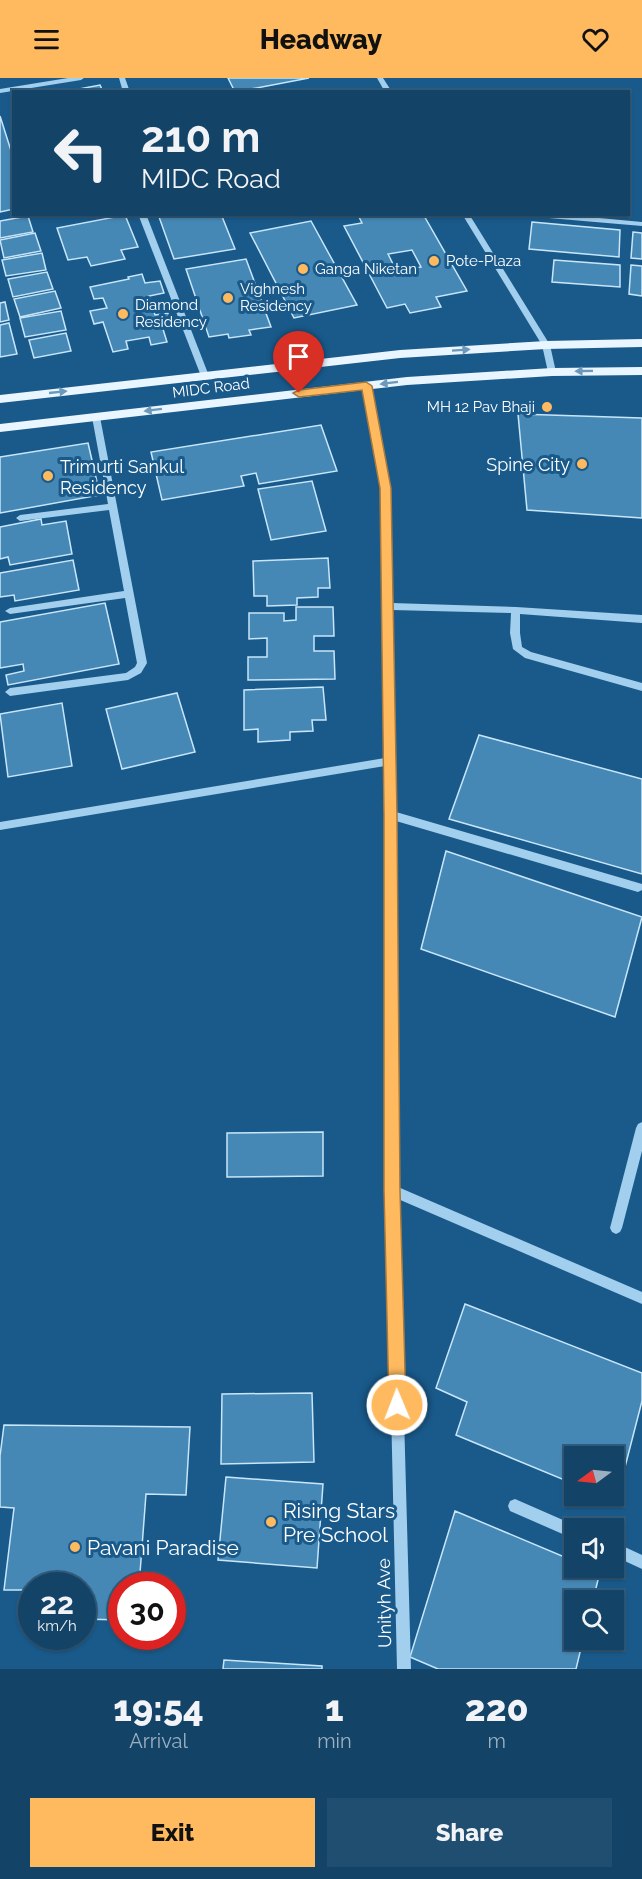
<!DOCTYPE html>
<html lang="en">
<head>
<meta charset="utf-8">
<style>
	:root { --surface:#134468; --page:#204e71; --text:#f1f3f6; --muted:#9db0c0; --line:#325c7c; --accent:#ffba5f }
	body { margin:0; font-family:Raleway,sans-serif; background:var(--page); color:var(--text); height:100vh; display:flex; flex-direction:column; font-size:22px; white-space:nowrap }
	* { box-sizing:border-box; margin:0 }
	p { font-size:20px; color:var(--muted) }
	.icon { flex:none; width:33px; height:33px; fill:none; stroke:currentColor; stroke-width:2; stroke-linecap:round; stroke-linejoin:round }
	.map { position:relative; height:1591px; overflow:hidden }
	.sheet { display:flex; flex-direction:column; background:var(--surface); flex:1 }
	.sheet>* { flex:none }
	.banner { position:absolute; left:12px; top:12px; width:618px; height:126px; border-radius:0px; box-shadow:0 2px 4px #0004,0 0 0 2px var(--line); background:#134468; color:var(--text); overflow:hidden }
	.needle { width:39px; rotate:255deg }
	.buttons { position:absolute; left:564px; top:1368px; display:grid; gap:12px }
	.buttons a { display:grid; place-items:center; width:60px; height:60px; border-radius:0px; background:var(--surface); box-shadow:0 2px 4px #0004,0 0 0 2px var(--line); font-size:30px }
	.speed { position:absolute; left:18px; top:1494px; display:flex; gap:12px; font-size:30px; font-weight:700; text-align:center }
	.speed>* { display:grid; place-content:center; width:78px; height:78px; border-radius:50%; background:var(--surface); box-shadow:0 2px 4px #0004,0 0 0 2px var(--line); line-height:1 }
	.speed small { font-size:15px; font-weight:400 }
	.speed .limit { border:9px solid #d22; background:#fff; color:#111 }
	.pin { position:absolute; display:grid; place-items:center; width:51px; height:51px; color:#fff; margin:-62px -26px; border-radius:50% 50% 50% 0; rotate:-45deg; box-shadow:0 0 6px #0007 }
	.pin .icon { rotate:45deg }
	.me { position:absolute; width:66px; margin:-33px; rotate:359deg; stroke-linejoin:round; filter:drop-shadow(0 0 4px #0008) }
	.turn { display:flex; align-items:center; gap:21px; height:126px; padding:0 30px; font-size:27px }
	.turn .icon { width:78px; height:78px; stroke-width:2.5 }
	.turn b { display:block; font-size:42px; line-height:51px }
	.eta { display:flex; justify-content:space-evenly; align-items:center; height:102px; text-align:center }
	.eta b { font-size:36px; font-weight:800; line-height:42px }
	.primary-button { display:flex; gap:12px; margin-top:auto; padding:12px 30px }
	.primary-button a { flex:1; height:69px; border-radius:0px; background:var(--accent); color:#111; font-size:24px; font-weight:800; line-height:69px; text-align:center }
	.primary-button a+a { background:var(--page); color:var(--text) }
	header { display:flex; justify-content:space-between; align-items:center; height:78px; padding:0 30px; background:var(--accent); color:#111; font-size:27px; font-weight:800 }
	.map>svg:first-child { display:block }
	.building { fill:#4587b5; stroke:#c8e6fa; stroke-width:1.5; fill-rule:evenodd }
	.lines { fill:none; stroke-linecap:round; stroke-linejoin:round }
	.minor { fill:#a3cfee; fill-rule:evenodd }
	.major { fill:#e9f5ff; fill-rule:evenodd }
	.oneway { fill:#6c98b9 }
	.route { fill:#ffba5f; stroke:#a6793e; stroke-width:1.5 }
	.poi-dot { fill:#ffba5f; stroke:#195a8b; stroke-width:2 }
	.labels { text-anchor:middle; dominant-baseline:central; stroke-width:6; stroke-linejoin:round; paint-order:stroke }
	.far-poi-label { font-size:15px; fill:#fff; stroke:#195a8b; text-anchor:start }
	.far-street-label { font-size:15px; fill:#fff; stroke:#195a8b }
	.poi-label { font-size:18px; fill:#fff; stroke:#195a8b; text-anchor:end }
	.street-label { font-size:18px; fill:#fff; stroke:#195a8b }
	.near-poi-label { font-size:21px; fill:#fff; stroke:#195a8b; text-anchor:start }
</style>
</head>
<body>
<header><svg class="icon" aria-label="menu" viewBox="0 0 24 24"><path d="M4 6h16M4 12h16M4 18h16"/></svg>Headway<svg class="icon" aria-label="heart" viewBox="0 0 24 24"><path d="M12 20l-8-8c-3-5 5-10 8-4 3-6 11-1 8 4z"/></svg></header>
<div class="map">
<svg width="642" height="1591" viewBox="0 0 642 1591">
	<rect width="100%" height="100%" fill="#195a8b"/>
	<g class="building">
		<polygon points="228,0 309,0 235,14"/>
		<polygon points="100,7 103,14 63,14"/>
		<polygon points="0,38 14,82 14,131 0,134"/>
		<polygon points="158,136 221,136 235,171 174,181"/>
		<path d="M 375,136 L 423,136 L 467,213 L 436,219 L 441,229 L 410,235 L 405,226 L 387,230 L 344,148 L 362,145 L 359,139 ZM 412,172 L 421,189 L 397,194 L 388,176 Z"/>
		<polygon points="125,137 138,169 121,172 125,181 91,188 87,179 68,182 57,150"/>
		<polygon points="28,138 33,154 0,160 0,143"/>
		<polygon points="311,143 357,227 294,240 250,155"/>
		<polygon points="532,144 620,152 619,179 529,171"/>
		<polygon points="633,154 642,155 642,181 631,180"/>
		<polygon points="35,155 41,173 4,180 0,162"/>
		<polygon points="42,175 46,192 6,198 2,182"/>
		<polygon points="246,181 271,249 249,252 251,257 229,260 228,256 209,259 186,191"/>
		<polygon points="554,182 620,187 620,209 552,204"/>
		<polygon points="631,187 642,188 642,218 629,216"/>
		<polygon points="47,194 53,211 13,219 8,201"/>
		<polygon points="142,196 145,205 160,203 164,215 149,218 155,237 168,235 172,246 162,248 167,264 151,267 149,259 126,263 128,271 113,274 103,244 94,246 90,233 107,230 103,220 94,221 90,209 129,201 128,199"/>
		<polygon points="55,213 61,230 20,239 14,221"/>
		<polygon points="5,224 9,242 0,244 0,225"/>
		<polygon points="61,233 66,252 25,259 20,240"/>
		<polygon points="9,245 17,276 0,279 0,247"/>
		<polygon points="66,255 71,273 34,280 29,262"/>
		<polygon points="518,336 642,340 642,440 527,432"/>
		<polygon points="321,347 337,393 259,406 256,395 241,398 244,408 162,422 151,374"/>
		<polygon points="88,365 100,417 0,435 0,379"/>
		<polygon points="312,403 326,453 271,462 258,411"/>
		<polygon points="41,441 42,447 66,443 72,476 10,487 8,479 0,481 0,449"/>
		<polygon points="328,480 330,510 318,510 318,519 297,520 297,527 267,528 267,518 254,518 253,483"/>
		<polygon points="73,482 79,512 15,523 14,517 0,519 0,495"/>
		<polygon points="105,525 119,586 8,607 6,597 24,593 23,586 0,590 0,544"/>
		<polygon points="296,529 333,529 334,558 314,558 314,573 334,573 335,601 248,602 248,579 267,579 267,560 249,561 249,535 284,535 284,543 296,542"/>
		<polygon points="323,609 326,642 312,642 313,653 290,654 290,662 258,664 258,651 244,652 244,612"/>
		<polygon points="177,615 195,674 122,691 106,631"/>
		<polygon points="62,625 72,688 8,699 0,636"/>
		<polygon points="479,657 642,701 642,796 449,741"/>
		<polygon points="446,773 642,839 615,939 421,871"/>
		<polygon points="323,1054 323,1098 227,1099 227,1055"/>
		<polygon points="465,1226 642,1295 642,1323 625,1389 614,1385 614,1378 574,1378 574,1406 456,1357 467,1324 436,1310"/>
		<polygon points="312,1315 314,1384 221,1386 222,1316"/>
		<polygon points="4,1347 190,1349 186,1417 146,1416 139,1508 122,1508 122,1542 82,1541 82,1508 32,1508 32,1512 4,1512 14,1430 0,1429 0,1378"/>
		<polygon points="226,1399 323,1406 317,1490 218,1482"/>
		<polygon points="455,1433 574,1483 574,1490 589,1490 600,1494 593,1522 574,1522 574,1562 583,1562 576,1591 438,1591 410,1579"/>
		<polygon points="224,1582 322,1588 322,1591 223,1591"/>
	</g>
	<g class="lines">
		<g class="minor">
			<polygon points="68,0 84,0 81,2 0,15 0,11"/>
			<polygon points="119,0 125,0 130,14 123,14"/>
			<polygon points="377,0 383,0 392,14 385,14"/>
			<polygon points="138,136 146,136 209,298 208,300 205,301 201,298"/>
			<polygon points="462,136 469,136 550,267 556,294 555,296 552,297 548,294 542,267"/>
			<polygon points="522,136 557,136 642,144 642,148 525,138"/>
			<polygon points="366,305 370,308 389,410 392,525 516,529 642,537 642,545 520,536 520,555 522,569 531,574 642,605 642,613 525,580 513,571 510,555 511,535 392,532 396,734 642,806 642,812 638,814 396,743 398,1109 642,1214 642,1226 398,1121 411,1591 397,1591 386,1112 385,688 0,752 0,744 385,680 381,410 362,308"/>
			<polygon points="96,336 100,339 147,585 141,595 128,602 10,618 5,614 10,610 126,595 135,589 137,585 125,520 10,536 5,533 10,530 124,513 109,432 20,443 16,440 20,437 108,426 92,339"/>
			<polygon points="642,1044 642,1073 622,1150 620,1154 616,1156 612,1154 610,1150 636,1050 638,1046"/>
			<polygon points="515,1421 579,1449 579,1450 574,1450 574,1461 510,1433 508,1428 510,1423"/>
			<polygon points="614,1464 642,1477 642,1491 614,1478"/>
		</g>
		<g class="major">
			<polygon points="642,261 642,269 546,271 400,280 0,325 0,317 400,272 546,263"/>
			<polygon points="642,289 642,297 552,298 407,307 0,354 0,346 407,299 552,290"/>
		</g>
	</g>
	<defs><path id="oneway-solid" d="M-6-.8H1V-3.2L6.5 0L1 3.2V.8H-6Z" transform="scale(1.5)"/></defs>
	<g class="oneway">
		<use href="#oneway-solid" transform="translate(461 272) rotate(-4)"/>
		<use href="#oneway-solid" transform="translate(584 293) rotate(179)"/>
		<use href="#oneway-solid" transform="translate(389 305) rotate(173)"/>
		<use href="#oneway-solid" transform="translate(58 314) rotate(-6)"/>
		<use href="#oneway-solid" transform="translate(153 332) rotate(173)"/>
	</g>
	<polygon class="route" points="366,304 372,308 391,410 397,737 400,1112 406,1327 403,1333 397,1336 391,1333 389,1327 384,1112 384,737 380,410 362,312 299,319 293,315 299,312"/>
	<g class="poi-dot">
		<circle cx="434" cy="183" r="6"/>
		<circle cx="303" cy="191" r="6"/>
		<circle cx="228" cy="220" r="6"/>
		<circle cx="123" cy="236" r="6"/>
		<circle cx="547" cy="329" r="6"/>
		<circle cx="582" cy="386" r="6"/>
		<circle cx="48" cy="398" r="6"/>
		<circle cx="271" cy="1444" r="6"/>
		<circle cx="75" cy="1469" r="6"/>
	</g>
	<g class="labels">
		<g class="far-poi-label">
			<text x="446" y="183">Pote-Plaza</text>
			<text x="315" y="191">Ganga Niketan</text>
			<text x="240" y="211">Vighnesh<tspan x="240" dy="17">Residency</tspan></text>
			<text x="135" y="227">Diamond<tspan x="135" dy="17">Residency</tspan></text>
			<text x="535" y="329" text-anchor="end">MH 12 Pav Bhaji</text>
		</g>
		<g class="far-street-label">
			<text transform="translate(211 310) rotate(-7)">MIDC Road</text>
		</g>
		<g class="poi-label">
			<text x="570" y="386">Spine City</text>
			<text x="60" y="388" text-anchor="start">Trimurti Sankul<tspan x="60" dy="21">Residency</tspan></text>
		</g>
		<g class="street-label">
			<text transform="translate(384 1525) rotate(-91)">Unityh Ave</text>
		</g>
		<g class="near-poi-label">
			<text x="283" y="1432">Rising Stars<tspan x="283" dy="24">Pre School</tspan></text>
			<text x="87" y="1469">Pavani Paradise</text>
		</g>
	</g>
</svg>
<div class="buttons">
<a><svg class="needle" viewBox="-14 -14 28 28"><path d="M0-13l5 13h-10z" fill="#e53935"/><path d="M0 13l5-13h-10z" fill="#9db0c0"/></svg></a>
<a><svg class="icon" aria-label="sound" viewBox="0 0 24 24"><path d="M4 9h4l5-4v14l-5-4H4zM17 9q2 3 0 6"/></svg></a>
<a><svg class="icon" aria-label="search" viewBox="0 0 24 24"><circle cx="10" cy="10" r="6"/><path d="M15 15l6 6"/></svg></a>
</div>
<div class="speed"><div>22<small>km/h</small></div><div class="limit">30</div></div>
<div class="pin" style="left:299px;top:315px;background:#d93025"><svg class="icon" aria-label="arrive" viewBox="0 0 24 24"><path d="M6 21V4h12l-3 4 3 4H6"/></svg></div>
<svg class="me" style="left:397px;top:1327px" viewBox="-20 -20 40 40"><circle r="17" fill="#ffba5f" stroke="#fff" stroke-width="3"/><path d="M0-11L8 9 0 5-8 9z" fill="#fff"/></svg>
<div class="banner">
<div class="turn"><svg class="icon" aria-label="left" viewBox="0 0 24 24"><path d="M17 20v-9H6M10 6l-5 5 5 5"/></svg><div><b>210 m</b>MIDC Road</div></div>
</div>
</div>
<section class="sheet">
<div class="eta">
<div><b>19:54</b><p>Arrival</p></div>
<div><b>1</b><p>min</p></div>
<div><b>220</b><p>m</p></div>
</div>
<div class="primary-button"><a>Exit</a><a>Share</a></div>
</section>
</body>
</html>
